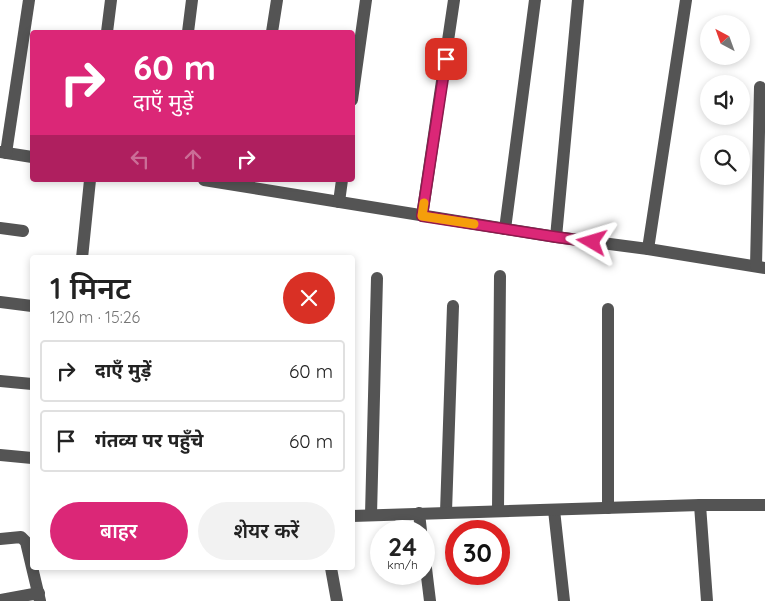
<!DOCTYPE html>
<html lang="hi">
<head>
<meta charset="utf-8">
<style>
	:root { --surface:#fff; --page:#f2f2f2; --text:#222; --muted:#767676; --line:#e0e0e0; --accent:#db2777 }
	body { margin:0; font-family:Quicksand,"Noto Sans Devanagari",sans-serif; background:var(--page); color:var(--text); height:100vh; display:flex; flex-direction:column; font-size:19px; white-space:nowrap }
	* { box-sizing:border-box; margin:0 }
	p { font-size:16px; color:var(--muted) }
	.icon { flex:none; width:28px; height:28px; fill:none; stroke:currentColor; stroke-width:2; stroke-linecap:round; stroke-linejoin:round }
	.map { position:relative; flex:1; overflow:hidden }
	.side { position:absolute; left:30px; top:255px; width:325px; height:315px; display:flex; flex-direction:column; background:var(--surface); border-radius:5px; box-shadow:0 2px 8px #0003 }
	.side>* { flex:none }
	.hud { position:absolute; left:30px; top:30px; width:325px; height:152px; border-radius:5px; box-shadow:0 2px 8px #0003; background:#db2777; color:#fff; overflow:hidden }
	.needle { width:32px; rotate:319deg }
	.buttons { position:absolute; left:700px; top:15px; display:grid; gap:10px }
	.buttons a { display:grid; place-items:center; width:50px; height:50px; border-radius:50%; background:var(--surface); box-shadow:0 2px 8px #0003; font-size:25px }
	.speed { position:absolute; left:370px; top:520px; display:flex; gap:10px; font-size:25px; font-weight:700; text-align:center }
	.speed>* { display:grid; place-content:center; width:65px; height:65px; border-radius:50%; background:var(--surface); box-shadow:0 2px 8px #0003; line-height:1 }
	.speed small { font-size:12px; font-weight:400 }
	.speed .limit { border:8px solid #d22; background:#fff; color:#111 }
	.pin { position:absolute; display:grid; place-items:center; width:42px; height:42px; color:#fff; margin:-21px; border-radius:10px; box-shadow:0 2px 8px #0006 }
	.me { position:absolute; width:55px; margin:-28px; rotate:277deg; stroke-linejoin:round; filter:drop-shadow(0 0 4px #0008) }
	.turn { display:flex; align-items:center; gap:18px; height:105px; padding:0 20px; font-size:22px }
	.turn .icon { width:65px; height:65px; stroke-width:2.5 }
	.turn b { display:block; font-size:35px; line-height:42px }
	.lanes { display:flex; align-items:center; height:48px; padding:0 20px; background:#0003; justify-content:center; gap:25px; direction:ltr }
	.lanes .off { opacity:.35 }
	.round { display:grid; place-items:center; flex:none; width:52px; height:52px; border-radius:26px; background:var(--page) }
	.summary { display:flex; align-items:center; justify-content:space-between; height:85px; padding:0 20px }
	h1 { font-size:30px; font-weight:600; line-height:38px }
	.cta { display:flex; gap:10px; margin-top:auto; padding:10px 20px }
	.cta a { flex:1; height:58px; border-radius:30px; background:var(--accent); color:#fff; font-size:20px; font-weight:600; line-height:58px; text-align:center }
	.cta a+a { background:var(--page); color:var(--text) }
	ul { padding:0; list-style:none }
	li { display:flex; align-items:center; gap:15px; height:62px; margin:0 10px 8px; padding:0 10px; border:2px solid var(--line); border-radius:5px }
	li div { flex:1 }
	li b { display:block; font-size:19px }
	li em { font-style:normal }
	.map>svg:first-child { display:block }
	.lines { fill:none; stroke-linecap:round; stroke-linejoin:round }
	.minor { stroke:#545454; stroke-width:12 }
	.route-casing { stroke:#8e194d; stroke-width:12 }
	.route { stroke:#db2777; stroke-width:9 }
	.slow { stroke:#f59e0b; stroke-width:9 }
</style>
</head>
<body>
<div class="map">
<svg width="765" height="601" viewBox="0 0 765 601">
	<rect width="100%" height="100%" fill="#fff"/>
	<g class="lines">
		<g class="minor">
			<polyline points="107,32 111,0"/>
			<polyline points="188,32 192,0"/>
			<polyline points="272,32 277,0"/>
			<polyline points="352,100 366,0"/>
			<polyline points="0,152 32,157"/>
			<polyline points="6,153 29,0"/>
			<polyline points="204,180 556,237 648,249 765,268"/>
			<polyline points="339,202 342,180"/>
			<polyline points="422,216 454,0"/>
			<polyline points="0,228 23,231"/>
			<polyline points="505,229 535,0"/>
			<polyline points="556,237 578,0"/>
			<polyline points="648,249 686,0"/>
			<polyline points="82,258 90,180"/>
			<polyline points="756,266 760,87"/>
			<polyline points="0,302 32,306"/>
			<polyline points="608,309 608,508"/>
			<polyline points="0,381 32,384"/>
			<polyline points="0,455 32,458"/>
			<polyline points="700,505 707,601"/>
			<polyline points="554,510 564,601"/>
			<polyline points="498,511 500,276"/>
			<polyline points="446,512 453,306"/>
			<polyline points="419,513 421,531"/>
			<polyline points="371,515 377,278"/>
			<polyline points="352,516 700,505 765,505"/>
			<polyline points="0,539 21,537 26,542 40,601"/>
			<polyline points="424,552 430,601"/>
			<polyline points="331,568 337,601"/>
			<polyline points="0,600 39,593"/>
		</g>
	</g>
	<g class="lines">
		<g class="route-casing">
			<polyline id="route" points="446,59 422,216 556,237 592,242"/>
		</g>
		<use href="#route" class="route"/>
		<polyline class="slow" points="424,203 422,216 474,224"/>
	</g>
</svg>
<div class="buttons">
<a><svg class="needle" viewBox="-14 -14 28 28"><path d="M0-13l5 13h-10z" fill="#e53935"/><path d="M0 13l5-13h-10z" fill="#767676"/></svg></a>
<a><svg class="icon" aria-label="sound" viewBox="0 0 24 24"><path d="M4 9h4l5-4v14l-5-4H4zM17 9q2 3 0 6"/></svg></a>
<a><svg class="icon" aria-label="search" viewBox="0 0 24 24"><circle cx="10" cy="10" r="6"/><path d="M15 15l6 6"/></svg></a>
</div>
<div class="speed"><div>24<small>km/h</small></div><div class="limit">30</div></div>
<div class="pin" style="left:446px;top:59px;background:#d93025"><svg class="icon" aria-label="arrive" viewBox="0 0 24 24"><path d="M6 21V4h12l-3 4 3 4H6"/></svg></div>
<svg class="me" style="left:592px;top:242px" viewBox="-20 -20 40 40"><path d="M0-17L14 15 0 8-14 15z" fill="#db2777" stroke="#fff" stroke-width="4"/></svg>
<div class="hud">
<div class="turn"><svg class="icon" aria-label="right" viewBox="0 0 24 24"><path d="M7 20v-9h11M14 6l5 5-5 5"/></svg><div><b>60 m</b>दाएँ मुड़ें</div></div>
<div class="lanes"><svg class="icon off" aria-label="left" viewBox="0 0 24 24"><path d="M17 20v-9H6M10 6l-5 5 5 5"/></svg><svg class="icon off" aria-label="ahead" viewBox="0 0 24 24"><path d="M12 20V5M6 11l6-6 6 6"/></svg><svg class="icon" aria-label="right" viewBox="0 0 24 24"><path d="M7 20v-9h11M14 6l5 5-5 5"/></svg></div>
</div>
<section class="side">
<div class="summary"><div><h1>1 मिनट</h1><p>120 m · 15:26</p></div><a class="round" style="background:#d93025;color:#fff"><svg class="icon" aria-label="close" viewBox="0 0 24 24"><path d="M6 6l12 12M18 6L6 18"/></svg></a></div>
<ul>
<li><svg class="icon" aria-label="right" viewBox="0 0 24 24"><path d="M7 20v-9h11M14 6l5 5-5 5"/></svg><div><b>दाएँ मुड़ें</b></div><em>60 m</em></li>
<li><svg class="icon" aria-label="arrive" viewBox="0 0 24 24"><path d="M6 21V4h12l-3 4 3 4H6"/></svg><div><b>गंतव्य पर पहुँचे</b></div><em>60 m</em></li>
</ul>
<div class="cta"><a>बाहर</a><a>शेयर करें</a></div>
</section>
</div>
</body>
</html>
